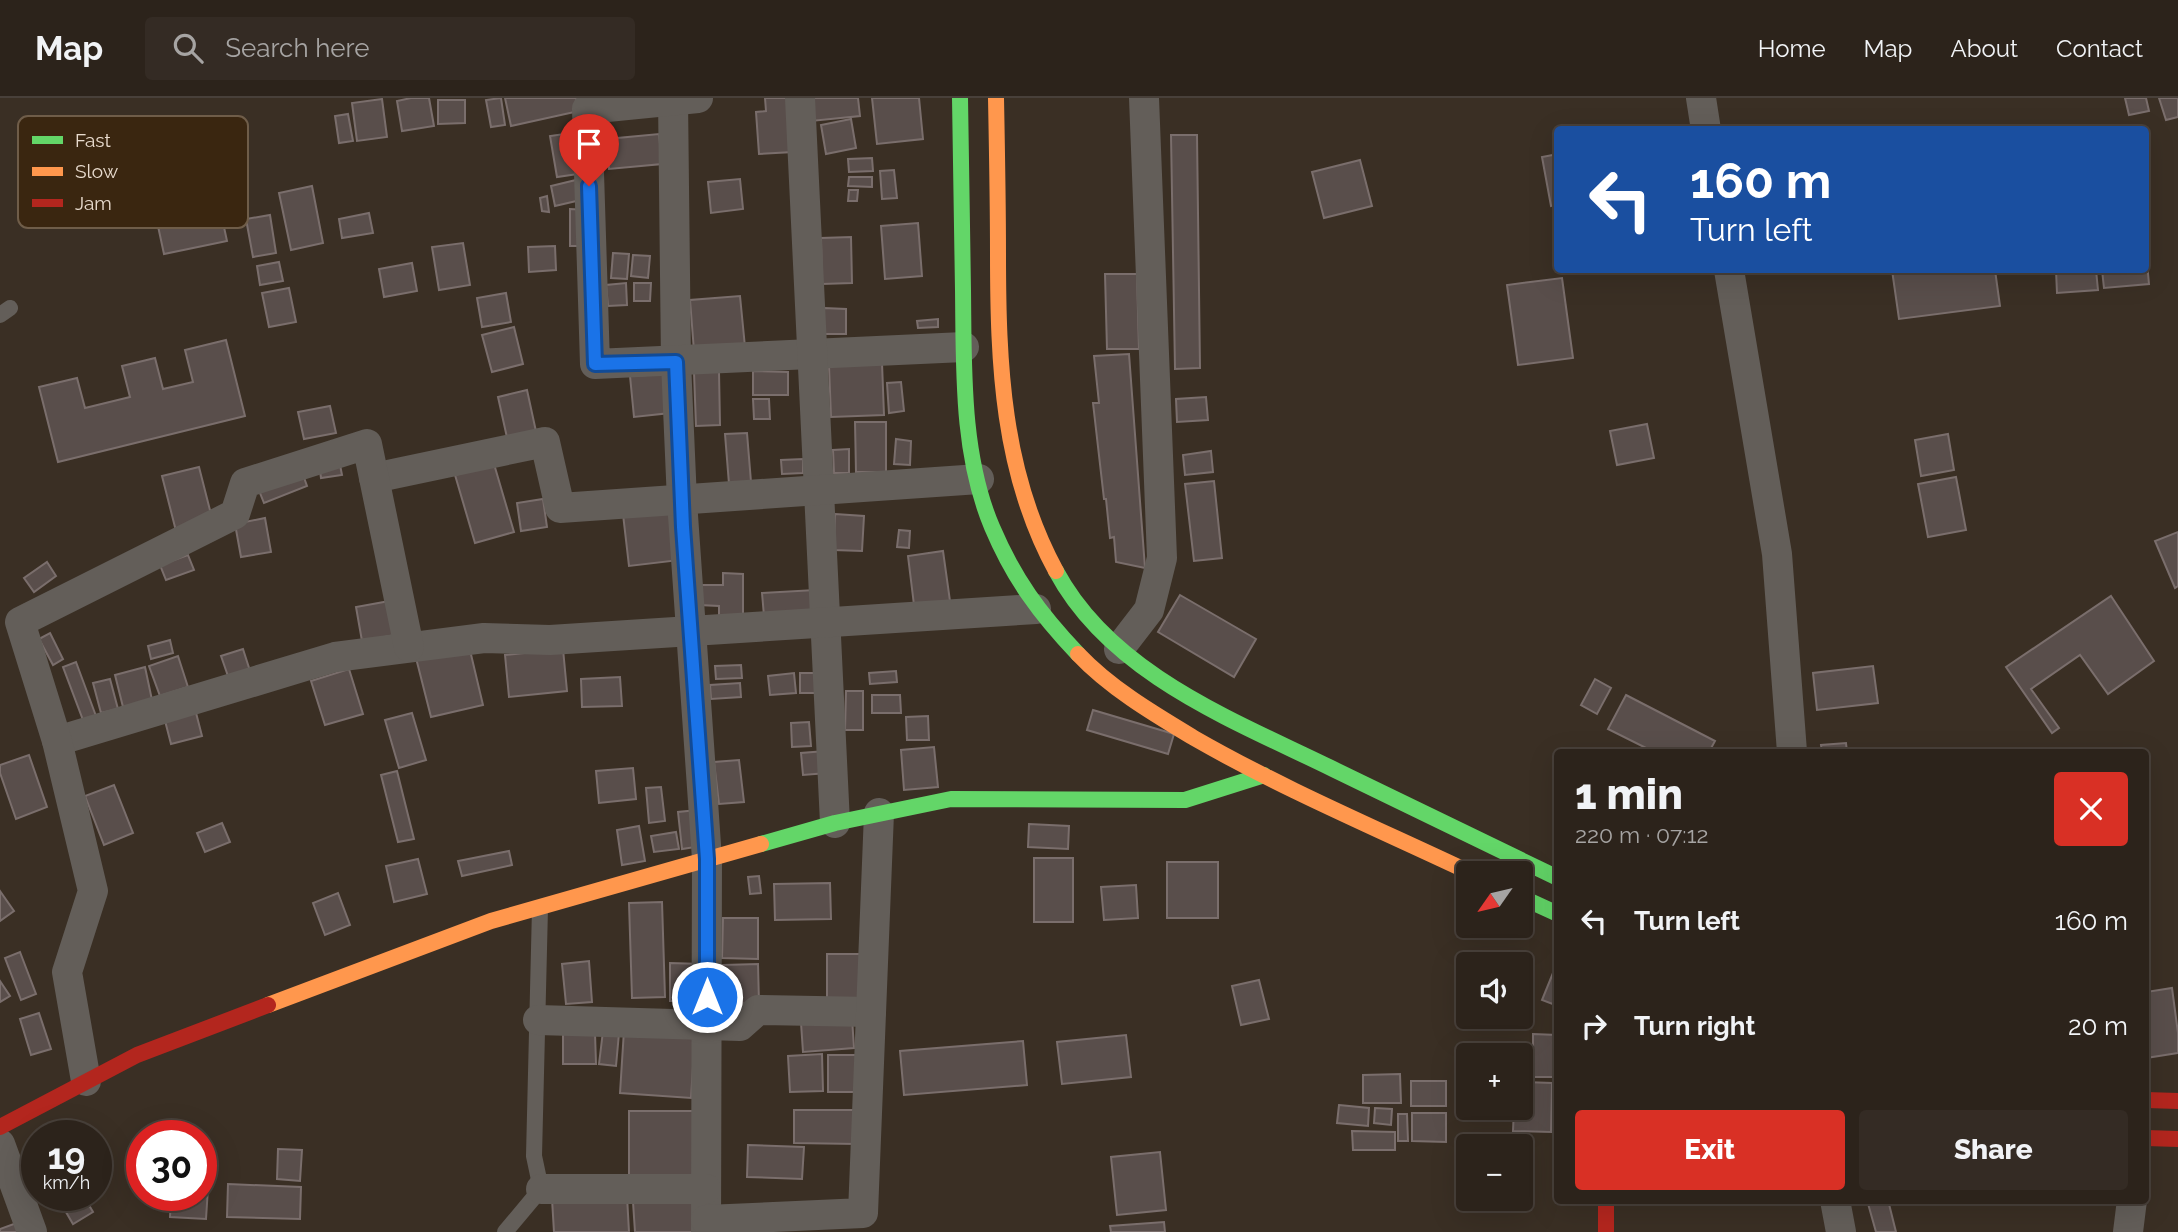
<!DOCTYPE html>
<html lang="en">
<head>
<meta charset="utf-8">
<style>
	:root { --surface:#2c231b; --page:#342b24; --text:#f1f3f6; --muted:#a6a4a3; --line:#48403a; --accent:#d93025 }
	body { margin:0; font-family:Raleway,sans-serif; background:var(--page); color:var(--text); height:100vh; display:flex; flex-direction:column; font-size:26px; white-space:nowrap }
	* { box-sizing:border-box; margin:0 }
	p { font-size:23px; color:var(--muted) }
	.icon { flex:none; width:38px; height:38px; fill:none; stroke:currentColor; stroke-width:2; stroke-linecap:round; stroke-linejoin:round }
	.map { position:relative; flex:1; overflow:hidden }
	.drawer { position:absolute; left:1554px; top:651px; width:595px; height:455px; display:flex; flex-direction:column; background:var(--surface); border-radius:7px; box-shadow:0 7px 28px #0002,0 0 0 2px var(--line) }
	.drawer>* { flex:none }
	.top-card { position:absolute; left:1554px; top:28px; width:595px; height:147px; border-radius:7px; box-shadow:0 7px 28px #0002,0 0 0 2px var(--line); background:#1a4fa0; color:#fff; overflow:hidden }
	.needle { width:46px; rotate:236deg }
	.fabs { position:absolute; left:1456px; top:763px; display:grid; gap:14px }
	.fabs a { display:grid; place-items:center; width:77px; height:77px; border-radius:7px; background:var(--surface); box-shadow:0 7px 28px #0002,0 0 0 2px var(--line); font-size:35px }
	.speed { position:absolute; left:21px; top:1022px; display:flex; gap:14px; font-size:35px; font-weight:700; text-align:center }
	.speed>* { display:grid; place-content:center; width:91px; height:91px; border-radius:50%; background:var(--surface); box-shadow:0 7px 28px #0002,0 0 0 2px var(--line); line-height:1 }
	.speed small { font-size:18px; font-weight:400 }
	.speed .limit { border:10px solid #d22; background:#fff; color:#111 }
	.pin { position:absolute; display:grid; place-items:center; width:60px; height:60px; color:#fff; margin:-72px -30px; border-radius:50% 50% 50% 0; rotate:-45deg; box-shadow:0 0 7px #0007 }
	.pin .icon { rotate:45deg }
	.me { position:absolute; width:77px; margin:-38px; rotate:0deg; stroke-linejoin:round; filter:drop-shadow(0 0 5px #0008) }
	.turn { display:flex; align-items:center; gap:24px; height:147px; padding:0 21px; font-size:32px }
	.turn .icon { width:91px; height:91px; stroke-width:2.5 }
	.turn b { display:block; font-size:49px; line-height:60px }
	.round { display:grid; place-items:center; flex:none; width:74px; height:74px; border-radius:7px; background:var(--page) }
	.headline { display:flex; align-items:center; justify-content:space-between; height:119px; padding:0 21px }
	h1 { font-size:42px; font-weight:800; line-height:52px }
	.cta { display:flex; gap:14px; margin-top:auto; padding:14px 21px }
	.cta a { flex:1; height:80px; border-radius:7px; background:var(--accent); color:#fff; font-size:28px; font-weight:800; line-height:80px; text-align:center }
	.cta a+a { background:var(--page); color:var(--text) }
	ul { padding:0; list-style:none }
	li { display:flex; align-items:center; gap:21px; height:105px; padding:0 21px }
	li div { flex:1 }
	li b { display:block; font-size:26px }
	li em { font-style:normal }
	header { display:flex; align-items:center; gap:42px; box-sizing:border-box; height:98px; padding:0 35px; background:var(--surface); border-bottom:2px solid var(--line) }
	header strong { font-size:33px }
	nav { display:flex; gap:38px; margin-inline-start:auto; font-size:24px }
	.search { width:490px; height:63px; background:var(--page); display:flex; align-items:center; gap:18px; box-sizing:border-box; padding:0 24px; border-radius:7px; color:var(--muted); font-size:26px }
	.map>svg:first-child { display:block }
	.building { fill:#594e4b; stroke:#7a6e6c; stroke-width:2 }
	.lines { fill:none; stroke-linecap:round; stroke-linejoin:round }
	.lane { stroke:#635e59; stroke-width:16 }
	.street { stroke:#635e59; stroke-width:30 }
	.fast { stroke:#63d668; stroke-width:16 }
	.slow { stroke:#ff974d; stroke-width:16 }
	.jam { stroke:#b3261e; stroke-width:16 }
	.route-casing { stroke:#114b97; stroke-width:18 }
	.route { stroke:#1a73e8; stroke-width:12 }
	.key { fill:#3a2610; stroke:#6f5d49; stroke-width:2 }
	.key-label { font-size:19px; fill:#e9dccf }
</style>
</head>
<body>
<header>
<strong>Map</strong>
<div class="search"><svg class="icon" aria-label="search" viewBox="0 0 24 24"><circle cx="10" cy="10" r="6"/><path d="M15 15l6 6"/></svg>Search here</div>
<nav><a>Home</a><a>Map</a><a>About</a><a>Contact</a></nav>
</header>
<div class="map">
<svg width="2178" height="1134" viewBox="0 0 2178 1134">
	<rect width="100%" height="100%" fill="#3a2f24"/>
	<g class="building">
		<polygon points="411,0 429,0 434,28 402,33 397,3"/>
		<polygon points="501,0 505,27 491,29 486,2"/>
		<polygon points="505,0 576,0 579,13 511,28"/>
		<polygon points="765,0 789,0 793,54 759,56 756,14 766,13"/>
		<polygon points="808,0 858,0 860,18 811,23"/>
		<polygon points="872,0 919,0 923,41 877,46"/>
		<polygon points="2125,0 2146,0 2149,13 2129,17"/>
		<polygon points="2159,0 2178,0 2178,19 2166,22"/>
		<polygon points="382,1 387,39 357,43 352,5"/>
		<polygon points="438,2 465,2 465,25 438,26"/>
		<polygon points="348,16 353,43 339,45 335,18"/>
		<polygon points="851,21 856,50 826,56 821,27"/>
		<polygon points="579,34 585,75 557,79 550,38"/>
		<polygon points="659,36 662,66 609,71 607,41"/>
		<polygon points="1171,37 1197,37 1200,270 1175,271"/>
		<polygon points="1558,56 1558,106 1551,108 1542,59"/>
		<polygon points="872,60 873,73 849,74 848,61"/>
		<polygon points="1360,62 1372,108 1324,120 1312,74"/>
		<polygon points="894,72 897,100 882,101 880,73"/>
		<polygon points="849,79 872,79 872,89 848,88"/>
		<polygon points="580,81 585,101 555,108 551,88"/>
		<polygon points="740,81 743,111 711,115 708,84"/>
		<polygon points="312,88 323,145 291,152 279,95"/>
		<polygon points="216,92 227,143 164,156 153,105"/>
		<polygon points="849,92 858,92 857,103 848,103"/>
		<polygon points="547,98 549,114 542,113 540,100"/>
		<polygon points="570,111 586,112 585,148 570,148"/>
		<polygon points="369,115 373,135 342,140 339,121"/>
		<polygon points="270,117 276,155 253,159 246,121"/>
		<polygon points="918,125 922,178 885,181 881,128"/>
		<polygon points="851,139 852,185 822,186 821,140"/>
		<polygon points="463,145 470,187 439,192 432,149"/>
		<polygon points="555,148 556,172 529,174 528,149"/>
		<polygon points="2146,154 2149,186 2104,190 2102,172 2146,172"/>
		<polygon points="613,155 629,156 627,181 611,180"/>
		<polygon points="633,157 650,158 648,180 631,178"/>
		<polygon points="279,164 283,183 260,187 257,168"/>
		<polygon points="412,165 417,193 384,199 379,171"/>
		<polygon points="1892,172 1995,172 2000,208 1899,221"/>
		<polygon points="2056,172 2096,172 2098,192 2057,195"/>
		<polygon points="1105,176 1137,176 1139,251 1107,251"/>
		<polygon points="1562,180 1573,260 1518,267 1507,187"/>
		<polygon points="626,185 627,207 608,208 606,187"/>
		<polygon points="634,185 651,185 650,203 634,203"/>
		<polygon points="289,190 296,224 269,229 262,195"/>
		<polygon points="506,195 511,224 482,229 477,200"/>
		<polygon points="740,198 745,249 694,253 690,202"/>
		<polygon points="824,210 846,211 846,236 824,236"/>
		<polygon points="938,221 938,229 918,230 917,223"/>
		<polygon points="514,229 523,266 492,274 482,237"/>
		<polygon points="226,242 245,318 58,364 39,289 77,280 85,310 130,299 122,268 155,260 163,291 193,284 185,252"/>
		<polygon points="1129,256 1145,470 1116,464 1114,439 1110,440 1106,401 1104,401 1093,305 1099,305 1094,258"/>
		<polygon points="882,265 884,317 831,319 829,268"/>
		<polygon points="753,273 788,274 788,297 753,297"/>
		<polygon points="694,274 719,274 720,327 696,328"/>
		<polygon points="666,276 670,315 634,319 630,278"/>
		<polygon points="901,284 904,313 889,315 887,285"/>
		<polygon points="527,292 537,338 508,344 498,299"/>
		<polygon points="1206,299 1208,322 1177,324 1176,301"/>
		<polygon points="753,301 769,301 770,321 754,321"/>
		<polygon points="330,308 336,335 304,341 298,314"/>
		<polygon points="855,324 886,324 886,374 856,374"/>
		<polygon points="1647,326 1654,360 1617,367 1610,333"/>
		<polygon points="747,335 751,384 729,386 725,336"/>
		<polygon points="1948,336 1954,372 1921,378 1915,342"/>
		<polygon points="896,341 911,343 910,367 894,366"/>
		<polygon points="849,351 849,375 834,375 833,352"/>
		<polygon points="1211,353 1213,374 1185,377 1183,357"/>
		<polygon points="803,361 803,375 782,376 781,362"/>
		<polygon points="339,362 342,377 321,380 319,366"/>
		<polygon points="494,366 514,434 475,445 455,377"/>
		<polygon points="199,369 213,424 176,433 162,378"/>
		<polygon points="302,374 307,388 264,405 258,390"/>
		<polygon points="1956,379 1966,432 1928,439 1918,386"/>
		<polygon points="1214,383 1222,460 1194,463 1185,386"/>
		<polygon points="543,401 547,429 521,433 517,405"/>
		<polygon points="673,410 680,462 629,468 623,416"/>
		<polygon points="835,416 864,418 862,453 834,452"/>
		<polygon points="265,420 271,454 241,459 235,426"/>
		<polygon points="899,432 910,433 909,450 897,449"/>
		<polygon points="2178,434 2178,488 2175,490 2155,443"/>
		<polygon points="943,453 950,503 914,507 908,458"/>
		<polygon points="188,457 194,472 166,482 160,467"/>
		<polygon points="47,464 56,478 34,494 24,480"/>
		<polygon points="723,475 743,476 743,530 719,529 719,508 699,507 700,487 723,487"/>
		<polygon points="815,492 817,514 764,518 762,495"/>
		<polygon points="1180,497 1256,541 1234,579 1158,534"/>
		<polygon points="2111,498 2154,563 2108,596 2080,557 2031,591 2059,630 2052,635 2006,569"/>
		<polygon points="395,502 401,536 362,543 356,509"/>
		<polygon points="50,535 63,561 53,567 39,541"/>
		<polygon points="170,542 173,555 151,561 148,548"/>
		<polygon points="469,548 483,607 431,619 416,560"/>
		<polygon points="243,551 250,573 229,581 221,558"/>
		<polygon points="563,551 567,593 509,599 505,557"/>
		<polygon points="178,558 188,589 160,598 149,568"/>
		<polygon points="76,564 96,618 83,622 63,569"/>
		<polygon points="741,567 742,580 716,581 715,568"/>
		<polygon points="1873,568 1878,605 1817,612 1813,575"/>
		<polygon points="145,569 152,602 123,609 115,577"/>
		<polygon points="349,571 363,616 325,627 311,583"/>
		<polygon points="896,573 897,584 870,586 869,575"/>
		<polygon points="794,575 796,595 770,597 768,578"/>
		<rect x="800" y="575" width="16" height="20"/>
		<polygon points="620,579 622,608 582,609 581,581"/>
		<polygon points="110,581 118,611 101,615 93,585"/>
		<polygon points="1595,581 1611,590 1597,616 1581,607"/>
		<polygon points="740,585 741,599 711,601 710,587"/>
		<polygon points="846,593 863,593 863,632 845,632"/>
		<polygon points="872,597 900,597 901,615 872,615"/>
		<polygon points="1626,597 1715,643 1709,654 1654,654 1608,631"/>
		<polygon points="194,607 202,638 171,646 163,615"/>
		<polygon points="1093,612 1174,636 1168,656 1087,632"/>
		<polygon points="412,615 426,662 399,670 385,622"/>
		<polygon points="928,618 929,642 907,642 906,619"/>
		<polygon points="809,624 811,648 792,649 791,625"/>
		<polygon points="1846,645 1847,654 1822,654 1821,647"/>
		<polygon points="934,649 938,689 904,692 901,652"/>
		<polygon points="825,653 827,675 803,677 801,655"/>
		<polygon points="29,657 47,709 16,721 0,675 0,667"/>
		<polygon points="739,662 744,704 719,706 714,664"/>
		<polygon points="633,670 636,701 599,705 596,673"/>
		<polygon points="397,673 414,741 398,744 381,677"/>
		<polygon points="114,687 133,735 104,747 85,698"/>
		<polygon points="661,689 665,723 649,725 646,690"/>
		<polygon points="697,712 702,748 682,751 678,714"/>
		<polygon points="222,725 230,744 205,754 197,735"/>
		<polygon points="1029,726 1069,728 1068,751 1028,749"/>
		<polygon points="639,728 645,763 622,767 617,732"/>
		<polygon points="676,734 679,751 654,754 651,738"/>
		<polygon points="509,753 512,767 462,778 458,763"/>
		<rect x="1034" y="760" width="39" height="64"/>
		<polygon points="418,761 427,796 394,804 386,768"/>
		<rect x="1167" y="764" width="51" height="56"/>
		<polygon points="759,778 761,795 750,796 748,779"/>
		<polygon points="830,785 831,821 775,822 774,786"/>
		<polygon points="1136,787 1138,820 1104,822 1101,789"/>
		<polygon points="0,793 14,813 0,823"/>
		<polygon points="338,795 350,827 325,837 313,805"/>
		<polygon points="662,804 665,899 632,900 629,805"/>
		<polygon points="723,820 758,820 758,861 722,860"/>
		<polygon points="20,854 36,896 21,902 5,860"/>
		<rect x="827" y="856" width="33" height="48"/>
		<polygon points="589,863 592,904 566,906 562,866"/>
		<polygon points="670,865 702,866 702,903 670,903"/>
		<polygon points="1557,865 1558,865 1558,908 1542,902"/>
		<polygon points="758,866 759,905 724,906 723,867"/>
		<polygon points="1259,882 1269,921 1241,927 1232,888"/>
		<polygon points="0,883 10,898 0,904"/>
		<polygon points="2172,890 2178,935 2178,955 2146,960 2146,894"/>
		<polygon points="39,915 51,951 31,957 20,921"/>
		<polygon points="852,920 854,950 803,954 801,925"/>
		<polygon points="624,932 695,937 691,1000 620,995"/>
		<polygon points="603,933 619,935 616,968 599,966"/>
		<polygon points="595,935 596,966 563,966 563,936"/>
		<polygon points="1533,936 1557,937 1558,979 1533,979"/>
		<polygon points="1126,937 1131,979 1062,986 1057,944"/>
		<polygon points="1023,943 1027,987 904,997 900,953"/>
		<polygon points="822,956 823,993 790,994 788,958"/>
		<rect x="828" y="957" width="34" height="37"/>
		<polygon points="1400,976 1401,1005 1363,1005 1363,977"/>
		<rect x="1411" y="983" width="35" height="25"/>
		<polygon points="1521,984 1552,985 1551,1034 1513,1033 1514,1010 1521,1010"/>
		<polygon points="1339,1007 1369,1010 1368,1028 1337,1025"/>
		<polygon points="1375,1010 1392,1011 1391,1027 1374,1025"/>
		<polygon points="794,1012 857,1012 857,1046 794,1045"/>
		<rect x="629" y="1013" width="72" height="67"/>
		<polygon points="1412,1015 1446,1015 1446,1044 1412,1043"/>
		<polygon points="1398,1016 1407,1016 1408,1043 1398,1043"/>
		<polygon points="1352,1033 1395,1034 1395,1052 1353,1052"/>
		<polygon points="748,1047 804,1049 802,1081 747,1079"/>
		<polygon points="278,1051 302,1052 300,1083 277,1081"/>
		<polygon points="1160,1054 1166,1112 1117,1117 1111,1059"/>
		<polygon points="228,1086 301,1089 300,1121 227,1119"/>
		<polygon points="201,1090 208,1090 206,1121 170,1119 171,1097 201,1097"/>
		<polygon points="56,1097 83,1097 93,1114 73,1126"/>
		<polygon points="627,1098 629,1134 554,1134 552,1101"/>
		<polygon points="699,1101 700,1134 635,1134 633,1104"/>
		<polygon points="1867,1102 1888,1102 1896,1134 1876,1134"/>
		<polygon points="22,1123 26,1134 0,1134 0,1131"/>
		<polygon points="1164,1124 1165,1134 1111,1134 1110,1128"/>
	</g>
	<g class="lines">
		<g class="lane">
			<polyline points="0,217 10,210"/>
			<polyline points="505,1134 541,1091 534,1058 540,810"/>
		</g>
		<g class="street">
			<polyline points="673,0 676,264 682,403 707,761 706,1134"/>
			<polyline points="698,0 587,11 595,266 964,249"/>
			<polyline points="800,0 835,725"/>
			<polyline points="1701,0 1706,32"/>
			<polyline points="1729,172 1777,456 1792,654"/>
			<polyline points="374,380 545,344 560,410 979,381"/>
			<polyline points="1119,551 1149,512 1162,460 1144,0"/>
			<polyline points="57,643 335,559 484,540 550,542 1036,511"/>
			<polyline points="538,922 740,928 758,912 871,914"/>
			<polyline points="86,983 67,874 93,793 57,643 20,524 235,416 245,385 367,346 409,549"/>
			<polyline points="0,1046 32,1134"/>
			<polyline points="541,1091 706,1091"/>
			<polyline points="1835,1102 1841,1134"/>
			<polyline points="706,1122 863,1115 879,715"/>
			<polyline points="2128,1134 2132,1102"/>
		</g>
		<g class="fast">
			<path d="M 960,0 C 961,64 962,128 963,192 C 964,269 961,356 992,429 C 1014,481 1040,516 1078,556"/>
			<path d="M 1056,473 C 1111,576 1233,622 1333,671 C 1408,708 1483,744 1558,780"/>
			<polyline points="761,746 835,725 951,701 1185,702 1264,677"/>
			<polyline points="1521,799 1558,816"/>
		</g>
		<g class="slow">
			<path d="M 996,0 C 997,52 998,104 998,155 C 998,266 1002,374 1056,473"/>
			<path d="M 1078,556 C 1110,590 1154,616 1194,640 C 1283,691 1378,731 1471,775"/>
			<polyline points="268,907 491,823 761,746"/>
		</g>
		<g class="jam">
			<polyline points="2146,1002 2178,1003"/>
			<polyline points="0,1029 137,957 268,907"/>
			<polyline points="2146,1040 2178,1041"/>
			<polyline points="1606,1102 1606,1134"/>
		</g>
	</g>
	<g class="lines">
		<g class="route-casing">
			<polyline id="route" points="589,88 595,266 676,264 683,429 707,761 707,899"/>
		</g>
		<use href="#route" class="route"/>
	</g>
	<rect x="18" y="18" width="230" height="112" rx="10" class="key"/>
	<rect x="32" y="38" width="31" height="8" fill="#63d668"/>
	<rect x="32" y="69" width="31" height="9" fill="#ff974d"/>
	<rect x="32" y="101" width="31" height="8" fill="#b3261e"/>
	<g class="key-label">
		<text x="75" y="49">Fast</text>
		<text x="75" y="80">Slow</text>
		<text x="75" y="112">Jam</text>
	</g>
</svg>
<div class="fabs">
<a><svg class="needle" viewBox="-14 -14 28 28"><path d="M0-13l5 13h-10z" fill="#e53935"/><path d="M0 13l5-13h-10z" fill="#a6a4a3"/></svg></a>
<a><svg class="icon" aria-label="sound" viewBox="0 0 24 24"><path d="M4 9h4l5-4v14l-5-4H4zM17 9q2 3 0 6"/></svg></a>
<a>+</a>
<a>−</a>
</div>
<div class="speed"><div>19<small>km/h</small></div><div class="limit">30</div></div>
<div class="pin" style="left:589px;top:88px;background:#d93025"><svg class="icon" aria-label="arrive" viewBox="0 0 24 24"><path d="M6 21V4h12l-3 4 3 4H6"/></svg></div>
<svg class="me" style="left:707px;top:899px" viewBox="-20 -20 40 40"><circle r="17" fill="#1a73e8" stroke="#fff" stroke-width="3"/><path d="M0-11L8 9 0 5-8 9z" fill="#fff"/></svg>
<div class="top-card">
<div class="turn"><svg class="icon" aria-label="left" viewBox="0 0 24 24"><path d="M17 20v-9H6M10 6l-5 5 5 5"/></svg><div><b>160 m</b>Turn left</div></div>
</div>
<section class="drawer">
<div class="headline"><div><h1>1 min</h1><p>220 m · 07:12</p></div><a class="round" style="background:#d93025;color:#fff"><svg class="icon" aria-label="close" viewBox="0 0 24 24"><path d="M6 6l12 12M18 6L6 18"/></svg></a></div>
<ul>
<li><svg class="icon" aria-label="left" viewBox="0 0 24 24"><path d="M17 20v-9H6M10 6l-5 5 5 5"/></svg><div><b>Turn left</b></div><em>160 m</em></li>
<li><svg class="icon" aria-label="right" viewBox="0 0 24 24"><path d="M7 20v-9h11M14 6l5 5-5 5"/></svg><div><b>Turn right</b></div><em>20 m</em></li>
</ul>
<div class="cta"><a>Exit</a><a>Share</a></div>
</section>
</div>
</body>
</html>
